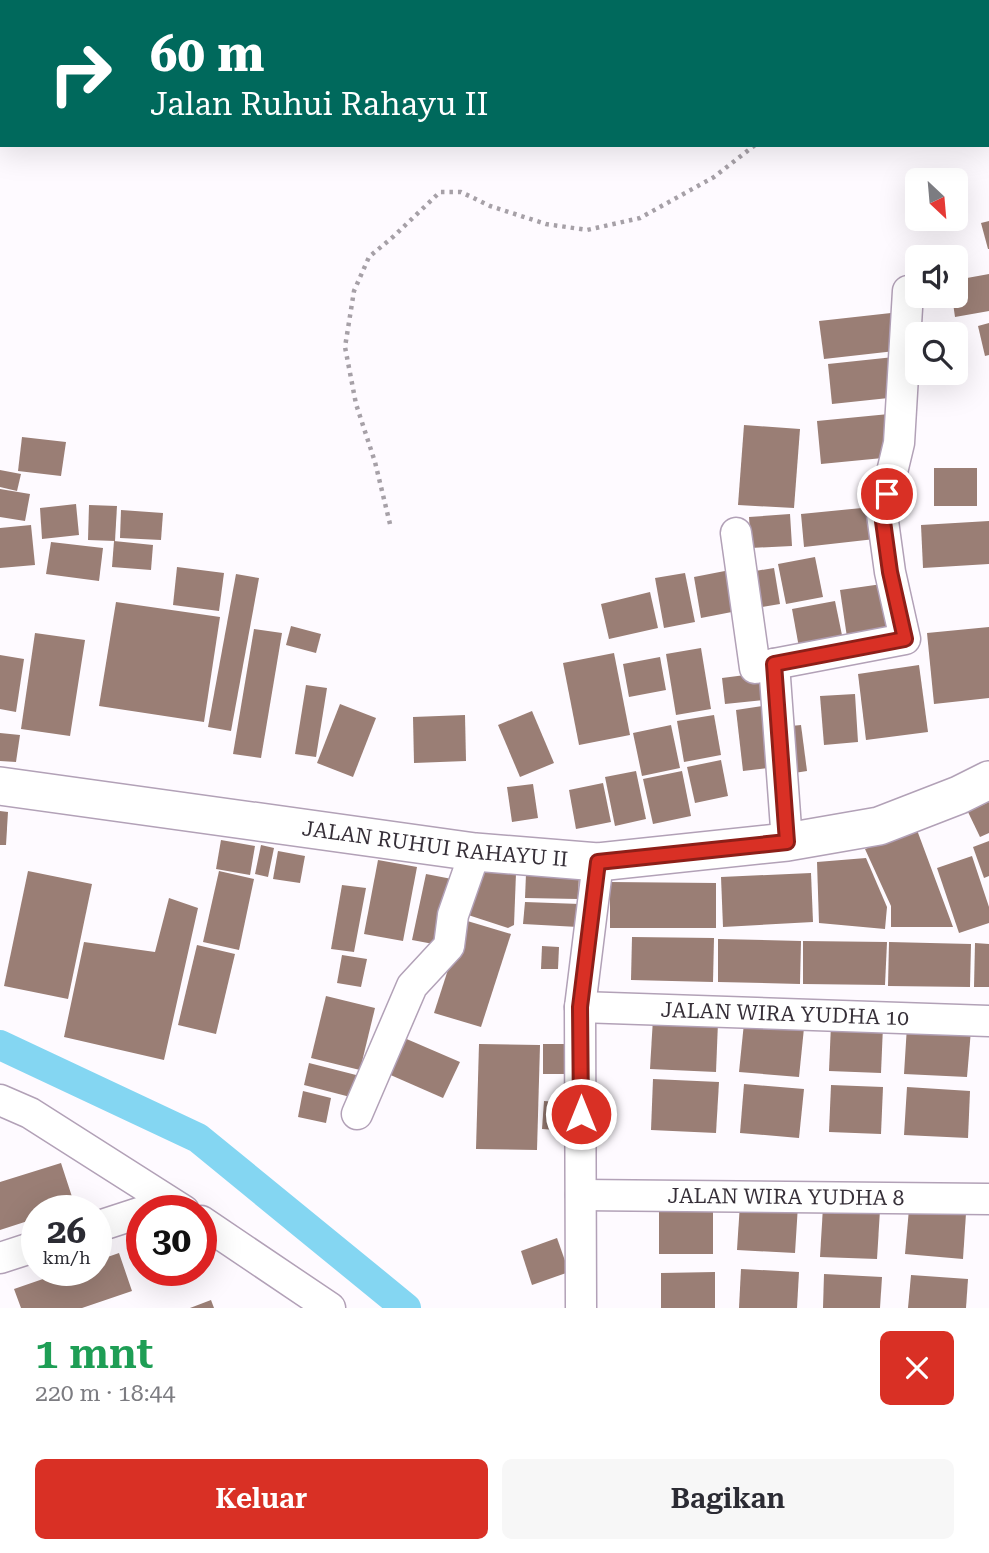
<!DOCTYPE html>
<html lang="id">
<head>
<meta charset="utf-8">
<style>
	:root { --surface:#fff; --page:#f7f7f7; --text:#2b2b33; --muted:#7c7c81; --accent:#d93025 }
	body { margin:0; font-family:"Roboto Serif",serif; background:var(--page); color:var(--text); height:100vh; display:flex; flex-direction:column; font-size:26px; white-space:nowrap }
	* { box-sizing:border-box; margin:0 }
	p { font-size:23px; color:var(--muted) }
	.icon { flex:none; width:38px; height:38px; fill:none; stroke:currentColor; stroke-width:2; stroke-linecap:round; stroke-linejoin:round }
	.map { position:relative; height:1308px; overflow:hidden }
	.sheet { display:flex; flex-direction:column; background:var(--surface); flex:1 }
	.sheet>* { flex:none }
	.top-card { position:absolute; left:0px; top:0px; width:990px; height:147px; box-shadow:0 7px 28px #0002; background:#00695c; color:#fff; overflow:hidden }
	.needle { width:46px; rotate:154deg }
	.buttons { position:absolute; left:905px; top:168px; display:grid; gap:14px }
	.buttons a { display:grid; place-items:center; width:63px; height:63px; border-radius:10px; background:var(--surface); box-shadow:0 7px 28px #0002; font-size:35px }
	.speed { position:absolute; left:21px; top:1195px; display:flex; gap:14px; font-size:35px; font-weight:700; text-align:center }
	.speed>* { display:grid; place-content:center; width:91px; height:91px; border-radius:50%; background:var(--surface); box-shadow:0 7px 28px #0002; line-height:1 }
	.speed small { font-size:18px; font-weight:400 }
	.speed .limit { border:10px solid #d22; background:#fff; color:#111 }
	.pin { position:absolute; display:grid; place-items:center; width:60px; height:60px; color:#fff; margin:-30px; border:4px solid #fff; border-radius:50%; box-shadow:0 2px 7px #0007 }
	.me { position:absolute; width:77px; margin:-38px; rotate:0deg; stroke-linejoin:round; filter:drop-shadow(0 0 5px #0008) }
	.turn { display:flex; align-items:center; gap:24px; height:147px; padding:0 35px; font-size:32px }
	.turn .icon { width:91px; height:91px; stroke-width:2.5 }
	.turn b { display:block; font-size:49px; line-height:60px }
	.round { display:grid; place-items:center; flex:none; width:74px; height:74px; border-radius:10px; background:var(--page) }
	.head { display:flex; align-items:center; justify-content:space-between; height:119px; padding:0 35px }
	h1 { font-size:42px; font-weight:600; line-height:52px; color:#1e9e55 }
	.primary-button { display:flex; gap:14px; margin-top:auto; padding:14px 35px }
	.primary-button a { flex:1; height:80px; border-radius:10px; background:var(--accent); color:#fff; font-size:28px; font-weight:600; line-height:80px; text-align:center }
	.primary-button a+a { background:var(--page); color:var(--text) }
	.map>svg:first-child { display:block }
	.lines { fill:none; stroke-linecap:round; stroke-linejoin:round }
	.canal { stroke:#84d6f2; stroke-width:30 }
	.building { fill:#9a7e75 }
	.minor-casing { stroke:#b2a1b7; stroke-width:33 }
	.tertiary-casing { stroke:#b2a1b7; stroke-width:40 }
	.path { stroke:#a6a0a7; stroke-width:4.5; stroke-dasharray:3.5 5; stroke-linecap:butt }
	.minor { stroke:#fff; stroke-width:30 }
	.tertiary { stroke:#fff; stroke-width:37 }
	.route-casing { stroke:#8d1f18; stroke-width:18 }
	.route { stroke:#d93025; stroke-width:12 }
	.labels { text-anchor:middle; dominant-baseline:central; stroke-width:5; stroke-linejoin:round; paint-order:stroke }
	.street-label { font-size:21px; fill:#362f38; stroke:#fff }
</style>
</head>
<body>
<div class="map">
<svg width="989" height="1308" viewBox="0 0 989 1308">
	<rect width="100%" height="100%" fill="#fefaff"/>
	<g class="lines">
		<polyline class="canal" points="0,1045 198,1138 406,1308"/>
	</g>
	<g class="building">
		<polygon points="989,221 989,249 988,249 981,223"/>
		<polygon points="989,274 989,311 955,317 952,296 956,296 956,280"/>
		<polygon points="891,313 895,351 824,359 819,321"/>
		<polygon points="989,323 989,355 985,356 978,326"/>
		<polygon points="894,357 898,397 832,404 828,364"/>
		<polygon points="889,414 893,457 821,464 817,421"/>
		<polygon points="744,425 800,429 794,508 738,505"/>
		<polygon points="22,437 66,442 61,476 18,471"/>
		<rect x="934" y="468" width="43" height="38"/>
		<polygon points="0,470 21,474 17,491 0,487"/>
		<polygon points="0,489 30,494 25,521 0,517"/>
		<polygon points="76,504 79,535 42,539 40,508"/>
		<polygon points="89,505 117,506 115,541 88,540"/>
		<polygon points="872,507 875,539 804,547 801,514"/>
		<polygon points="121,510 163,513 161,540 120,538"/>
		<polygon points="790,514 792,546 751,548 749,517"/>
		<polygon points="989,521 989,564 923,568 921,525"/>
		<polygon points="31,525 35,565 0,568 0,528"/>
		<polygon points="114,541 153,545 151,570 112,567"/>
		<polygon points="51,542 103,548 99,581 46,574"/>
		<polygon points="815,557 823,597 786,604 778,564"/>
		<polygon points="177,567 224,573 219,611 173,605"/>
		<polygon points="774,568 780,604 755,608 749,572"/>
		<polygon points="730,570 737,611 701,618 694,577"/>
		<polygon points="685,573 695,622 664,628 655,578"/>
		<polygon points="236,574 259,578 231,731 208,727"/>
		<polygon points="889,583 897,637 848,644 840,590"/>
		<polygon points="650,592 658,628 609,639 601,604"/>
		<polygon points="835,601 844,645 800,653 792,609"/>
		<polygon points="116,602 220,617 204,722 99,706"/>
		<polygon points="291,626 321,634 316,653 286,645"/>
		<polygon points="989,627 989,698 934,704 927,633"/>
		<polygon points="254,629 282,633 261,758 233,754"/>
		<polygon points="35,633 85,640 70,736 21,729"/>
		<polygon points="701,648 711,709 676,715 666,654"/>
		<polygon points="614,653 630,735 579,745 563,663"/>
		<polygon points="0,655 24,659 16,712 0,709"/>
		<polygon points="660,657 666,690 629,697 623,664"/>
		<polygon points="919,665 928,732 866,740 858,674"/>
		<polygon points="761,673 764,700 725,704 722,678"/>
		<polygon points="306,685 327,688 316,757 295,754"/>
		<polygon points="855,694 858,742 824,745 820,696"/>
		<polygon points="340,704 376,718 353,777 317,763"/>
		<polygon points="769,705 776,767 743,771 736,710"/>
		<polygon points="532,711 554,763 520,777 498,725"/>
		<polygon points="465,715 466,761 414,763 413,717"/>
		<polygon points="714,715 721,755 684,762 677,721"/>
		<polygon points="671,725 680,768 642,776 633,733"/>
		<polygon points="801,725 807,771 788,774 781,727"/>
		<polygon points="0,733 20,735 16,762 0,761"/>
		<polygon points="721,760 728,796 695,803 687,767"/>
		<polygon points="636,771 646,819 615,826 605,777"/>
		<polygon points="682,771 691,816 653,824 643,779"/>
		<polygon points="603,783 611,822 576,829 569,790"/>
		<polygon points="533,784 538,818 512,822 507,787"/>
		<polygon points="989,802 989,833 980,837 968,812"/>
		<polygon points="0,811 8,812 6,845 0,845"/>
		<polygon points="917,830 953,927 891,927 891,906 865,849"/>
		<polygon points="221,840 255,846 250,875 216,869"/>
		<polygon points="989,841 989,876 984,878 973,847"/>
		<polygon points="261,845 274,848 268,877 255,874"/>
		<polygon points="278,851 305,856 300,883 273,879"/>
		<polygon points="972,856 989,907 989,923 959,933 937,868"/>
		<polygon points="866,858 887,907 885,929 819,923 817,862"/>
		<polygon points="378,860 417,867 403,941 364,934"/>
		<polygon points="28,871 92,884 68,999 4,986"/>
		<polygon points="219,871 254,879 239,950 203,942"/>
		<polygon points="475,873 516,873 514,925 508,928 462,913"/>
		<polygon points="811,873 813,922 723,927 721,877"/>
		<polygon points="426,874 457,880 444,946 412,940"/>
		<polygon points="526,874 579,875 578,899 525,898"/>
		<polygon points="610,882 716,883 716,928 610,928"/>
		<polygon points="342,885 366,888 354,952 331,949"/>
		<polygon points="169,898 198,908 164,1060 64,1037 84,942 155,952"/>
		<polygon points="525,902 580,904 578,927 523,924"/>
		<polygon points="464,920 511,934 481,1027 434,1013"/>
		<polygon points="632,937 714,938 713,982 631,980"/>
		<polygon points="718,939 801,941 800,984 718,982"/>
		<polygon points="803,941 887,942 885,985 803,984"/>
		<polygon points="889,942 971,944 970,987 888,986"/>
		<polygon points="975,943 989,944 989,987 974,987"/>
		<polygon points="197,945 235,954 216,1034 178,1025"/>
		<polygon points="542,946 559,947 558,969 541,969"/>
		<polygon points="342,955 367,959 361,987 337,983"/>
		<polygon points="326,996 375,1008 360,1070 311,1058"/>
		<polygon points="653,1018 718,1022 716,1072 650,1069"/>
		<polygon points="744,1023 804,1028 799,1077 739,1072"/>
		<polygon points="831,1024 883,1026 881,1073 829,1071"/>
		<polygon points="907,1026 971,1030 967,1077 904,1074"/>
		<polygon points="402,1037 460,1062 443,1098 386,1073"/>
		<polygon points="479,1044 540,1045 537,1150 476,1149"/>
		<rect x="543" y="1044" width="23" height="30"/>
		<polygon points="309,1063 364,1077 358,1099 304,1085"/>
		<polygon points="653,1079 719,1082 716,1133 651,1130"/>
		<polygon points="744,1084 804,1089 799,1138 740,1133"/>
		<polygon points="831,1085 883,1087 881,1134 829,1132"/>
		<polygon points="907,1087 970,1091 968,1138 904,1135"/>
		<polygon points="303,1091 331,1098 326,1123 298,1117"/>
		<polygon points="544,1101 572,1103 570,1131 542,1129"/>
		<polygon points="61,1163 75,1206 59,1211 37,1211 37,1218 0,1230 0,1182"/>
		<polygon points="740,1203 798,1205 795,1253 737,1250"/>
		<rect x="659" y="1206" width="54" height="48"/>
		<polygon points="823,1207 880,1210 877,1259 820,1257"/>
		<polygon points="909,1209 966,1213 963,1259 905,1254"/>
		<polygon points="557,1238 569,1272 532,1285 521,1251"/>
		<polygon points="119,1253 132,1291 82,1308 21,1308 14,1289 69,1270 96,1270 96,1261"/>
		<polygon points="741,1269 799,1272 797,1308 739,1308"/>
		<polygon points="715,1272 715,1308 661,1308 661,1273"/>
		<polygon points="824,1274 882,1277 880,1308 823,1308"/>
		<polygon points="911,1275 968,1279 966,1308 908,1308"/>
		<polygon points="211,1300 214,1308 190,1308"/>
	</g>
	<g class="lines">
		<g class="minor-casing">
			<g id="minor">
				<polyline points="736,533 755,668 774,664"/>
				<polyline points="787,842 774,664 905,639 890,572 882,514 899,443 908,291"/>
				<path id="s1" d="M 580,1007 L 989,1021"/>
				<polyline points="0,1100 30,1113 184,1211"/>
				<polyline points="357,1114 412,986 449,946 453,915 475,852"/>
				<path id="s2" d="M 581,1195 L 989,1199"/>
				<polyline points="201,1221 330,1308"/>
				<polyline points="96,1227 142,1212"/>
				<polyline points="0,1258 37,1246"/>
				<polyline points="581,1308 580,1007 598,862"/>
			</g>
		</g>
		<g class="tertiary-casing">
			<g id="tertiary">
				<path id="s3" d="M 0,786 L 475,852 L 598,862 L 787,842 L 879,826 L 959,795 L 989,780"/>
			</g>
		</g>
		<g class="path">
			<polyline points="979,2 979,0"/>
			<polyline points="390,524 375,462 356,404 345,347 354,291 369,257 394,236 440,192 461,192 490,206 546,224 587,230 640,218 714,177 755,145"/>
		</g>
		<use href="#minor" class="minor"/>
		<use href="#tertiary" class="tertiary"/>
	</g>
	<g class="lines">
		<g class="route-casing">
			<polyline id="route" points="581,1114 580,1007 598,862 787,842 774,664 905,639 890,572 882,514 887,494"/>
		</g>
		<use href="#route" class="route"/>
	</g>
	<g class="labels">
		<g class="street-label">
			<text stroke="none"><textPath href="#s3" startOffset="439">JALAN RUHUI RAHAYU II</textPath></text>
			<text stroke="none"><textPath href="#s1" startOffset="205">JALAN WIRA YUDHA 10</textPath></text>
			<text stroke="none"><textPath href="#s2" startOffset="205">JALAN WIRA YUDHA 8</textPath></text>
		</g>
	</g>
</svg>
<div class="buttons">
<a><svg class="needle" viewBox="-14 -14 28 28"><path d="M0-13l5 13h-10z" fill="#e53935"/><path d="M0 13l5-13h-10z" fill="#7c7c81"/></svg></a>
<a><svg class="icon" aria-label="sound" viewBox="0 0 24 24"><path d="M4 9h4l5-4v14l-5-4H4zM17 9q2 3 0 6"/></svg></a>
<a><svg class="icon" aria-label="search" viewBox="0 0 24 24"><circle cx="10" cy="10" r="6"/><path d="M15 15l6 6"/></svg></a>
</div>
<div class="speed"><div>26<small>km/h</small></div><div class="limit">30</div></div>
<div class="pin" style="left:887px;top:494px;background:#d93025"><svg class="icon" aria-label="arrive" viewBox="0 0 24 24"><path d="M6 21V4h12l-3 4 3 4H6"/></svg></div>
<svg class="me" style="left:581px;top:1114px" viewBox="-20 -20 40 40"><circle r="17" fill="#d93025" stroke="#fff" stroke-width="3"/><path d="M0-11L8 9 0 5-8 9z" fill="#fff"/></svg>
<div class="top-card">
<div class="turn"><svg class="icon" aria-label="right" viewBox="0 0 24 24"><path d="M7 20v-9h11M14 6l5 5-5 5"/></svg><div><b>60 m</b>Jalan Ruhui Rahayu II</div></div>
</div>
</div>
<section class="sheet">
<div class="head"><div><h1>1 mnt</h1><p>220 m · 18:44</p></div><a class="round" style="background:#d93025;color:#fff"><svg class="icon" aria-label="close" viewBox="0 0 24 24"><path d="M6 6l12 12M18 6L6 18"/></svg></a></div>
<div class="primary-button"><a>Keluar</a><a>Bagikan</a></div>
</section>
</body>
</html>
